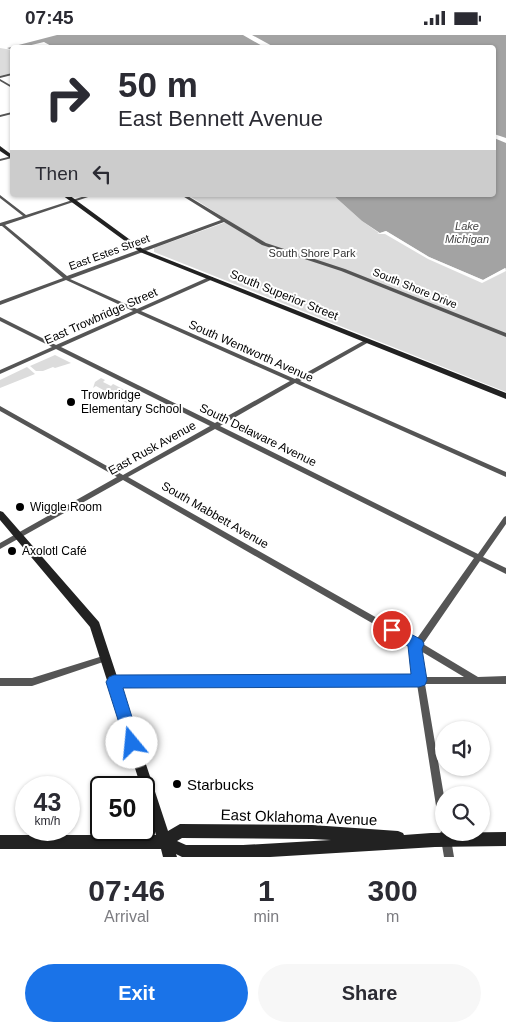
<!DOCTYPE html>
<html lang="en">
<head>
<meta charset="utf-8">
<style>
	:root { --surface:#fff; --page:#f7f7f7; --text:#2b2b33; --muted:#7c7c81; --accent:#1a73e8 }
	body { margin:0; font-family:Arial,sans-serif; background:var(--page); color:var(--text); height:100vh; display:flex; flex-direction:column; font-size:19px; white-space:nowrap }
	* { box-sizing:border-box; margin:0 }
	p { font-size:16px; color:var(--muted) }
	.icon { flex:none; width:28px; height:28px; fill:none; stroke:currentColor; stroke-width:2; stroke-linecap:round; stroke-linejoin:round }
	.map { position:relative; height:822px; overflow:hidden }
	.drawer { display:flex; flex-direction:column; background:var(--surface); flex:1 }
	.drawer>* { flex:none }
	.hud { position:absolute; left:10px; top:10px; width:486px; height:152px; border-radius:5px; box-shadow:0 1px 4px #0004; background:#fff; color:var(--text); overflow:hidden }
	.controls { position:absolute; left:435px; top:686px; display:grid; gap:10px }
	.controls a { display:grid; place-items:center; width:55px; height:55px; border-radius:50%; background:var(--surface); box-shadow:0 1px 4px #0004; font-size:25px }
	.speed { position:absolute; left:15px; top:741px; display:flex; gap:10px; font-size:25px; font-weight:700; text-align:center }
	.speed>* { display:grid; place-content:center; width:65px; height:65px; border-radius:50%; background:var(--surface); box-shadow:0 1px 4px #0004; line-height:1 }
	.speed small { font-size:12px; font-weight:400 }
	.speed .limit { border:2px solid #111; border-radius:8px; background:#fff; color:#111 }
	.pin { position:absolute; display:grid; place-items:center; width:42px; height:42px; color:#fff; margin:-21px; border:2px solid #fff; border-radius:50%; box-shadow:0 1px 5px #0007 }
	.me { position:absolute; width:55px; margin:-28px; rotate:343deg; stroke-linejoin:round; filter:drop-shadow(0 0 4px #0008) }
	.turn { display:flex; align-items:center; gap:18px; height:105px; padding:0 25px; font-size:22px }
	.turn .icon { width:65px; height:65px; stroke-width:2.5 }
	.turn b { display:block; font-size:35px; line-height:42px }
	.then { display:flex; align-items:center; height:48px; padding:0 25px; background:#0003; gap:10px; font-size:19px }
	.eta { display:flex; justify-content:space-evenly; align-items:center; height:85px; text-align:center }
	.eta b { font-size:30px; font-weight:800; line-height:35px }
	.cta { display:flex; gap:10px; margin-top:auto; padding:10px 25px }
	.cta a { flex:1; height:58px; border-radius:30px; background:var(--accent); color:#fff; font-size:20px; font-weight:800; line-height:58px; text-align:center }
	.cta a+a { background:var(--page); color:var(--text) }
	.status { display:flex; justify-content:space-between; align-items:center; height:35px; padding:0 25px; background:var(--surface); direction:ltr }
	.status svg { height:14px; fill:currentColor }
	.map>svg:first-child { display:block }
	.green { fill:#dcdcdc }
	.water { fill:#a3a3a3 }
	.pier { fill:#fff }
	.lines { fill:none; stroke-linecap:round; stroke-linejoin:round }
	.street { fill:#555; fill-rule:evenodd }
	.secondary { fill:#222; fill-rule:evenodd }
	.route { fill:#1a73e8; stroke:#114b97 }
	.poi-dot { fill:#000; stroke:#fff; stroke-width:2 }
	.labels { text-anchor:middle; dominant-baseline:central; stroke-width:4; stroke-linejoin:round; paint-order:stroke }
	.far-water-label { font-size:11px; font-style:italic; fill:#444; stroke:#fff }
	.far-street-label { font-size:11px; fill:#000; stroke:#fff }
	.far-park-label { font-size:11px; fill:#333; stroke:#fff }
	.street-label { font-size:12px; fill:#000; stroke:#fff }
	.poi-label { font-size:12px; fill:#000; stroke:#fff; text-anchor:start }
	.near-poi-label { font-size:15px; fill:#000; stroke:#fff; text-anchor:start }
	.near-street-label { font-size:15px; fill:#000; stroke:#fff }
</style>
</head>
<body>
<div class="status"><b>07:45</b><svg viewBox="0 0 49 12"><path d="M0 12V9h3v3zM5 12V6h3v6zM10 12V3h3v9zM15 12V0h3v12zM26 1h20v11H26zM47 4h2v5h-2z"/></svg></div>
<div class="map">
<svg width="506" height="822" viewBox="0 0 506 822">
	<rect width="100%" height="100%" fill="#fff"/>
	<g class="green">
		<polygon points="0,13 12,15 12,38 0,41"/>
		<polygon points="188,160 333,160 362,186 379,198 386,196 429,222 483,245 506,233 506,357 154,217 154,213 229,186"/>
		<polygon points="55,320 71,328 55,333 53,332 43,336 36,336 30,331"/>
		<polygon points="27,332 35,339 0,353 0,345"/>
		<polygon points="101,343 105,345 103,347 111,351 113,349 137,361 127,368 96,351 93,353 95,347"/>
	</g>
	<g class="water">
		<polygon points="57,0 243,0 264,12 53,12 44,7 23,12 12,12 12,15 7,13"/>
		<polygon points="252,0 506,0 506,103 494,99 494,12 274,12"/>
		<polygon points="494,103 506,108 506,233 483,245 429,222 386,196 380,198 362,186 333,160 494,160"/>
	</g>
	<polygon class="pier" points="386,196 429,222 483,245 505,233 506,236 482,248 428,224 385,199 377,199"/>
	<g class="lines">
		<g class="street">
			<polygon points="12,38 12,40 0,43 0,41"/>
			<polygon points="0,44 12,51 12,53 0,46"/>
			<polygon points="12,77 12,79 0,82 0,80"/>
			<polygon points="12,121 12,123 0,126 0,124"/>
			<path d="M 0,160 L 26,180 L 88,160 L 94,160 L 5,190 L 67,241 L 221,185 L 181,160 L 186,160 L 266,208 L 345,234 L 506,298 L 506,302 L 341,236 L 262,210 L 224,187 L 70,244 L 137,274 L 209,242 L 213,242 L 213,244 L 141,276 L 295,344 L 365,305 L 369,305 L 370,306 L 369,307 L 300,346 L 506,437 L 506,442 L 295,348 L 220,391 L 478,519 L 504,482 L 506,481 L 506,489 L 483,522 L 506,533 L 506,539 L 480,526 L 423,609 L 478,642 L 506,641 L 506,649 L 425,649 L 444,761 L 444,798 L 450,798 L 454,822 L 444,822 L 440,798 L 443,794 L 441,793 L 439,790 L 417,649 L 114,651 L 111,650 L 110,647 L 111,644 L 114,643 L 416,642 L 411,613 L 412,611 L 123,445 L 0,514 L 0,508 L 117,442 L 0,376 L 0,371 L 123,440 L 210,391 L 56,314 L 0,339 L 0,335 L 52,312 L 0,286 L 0,282 L 56,310 L 133,276 L 66,245 L 0,270 L 0,266 L 63,243 L 2,191 L 0,191 L 0,188 L 23,181 L 0,163 ZM 137,278 L 290,346 L 215,388 L 61,312 ZM 215,394 L 474,523 L 416,605 L 128,442 ZM 419,615 L 464,642 L 424,642 Z"/>
			<polygon points="106,620 109,621 110,623 109,625 32,651 0,651 0,643 32,643"/>
		</g>
		<g class="secondary">
			<polygon points="0,111 12,120 12,124 0,116"/>
			<polygon points="62,160 69,160 144,215 506,358 506,364 140,217"/>
			<path d="M 0,476 L 3,477 L 99,587 L 168,796 L 180,789 L 312,790 L 398,796 L 403,798 L 404,800 L 431,798 L 506,797 L 506,811 L 435,812 L 270,822 L 182,822 L 176,819 L 177,822 L 163,822 L 161,814 L 0,814 L 0,800 L 156,800 L 144,760 L 144,752 L 141,752 L 90,592 L 0,485 ZM 182,803 L 312,804 L 331,805 L 243,810 L 186,810 L 177,806 Z"/>
		</g>
	</g>
	<polygon class="route" points="392,589 422,605 424,609 422,614 427,645 425,650 419,652 123,653 140,708 138,713 132,715 127,713 106,647 109,642 114,640 411,639 408,611 387,599 385,595 387,591"/>
	<g class="poi-dot">
		<circle cx="71" cy="367" r="5"/>
		<circle cx="20" cy="472" r="5"/>
		<circle cx="12" cy="516" r="5"/>
		<circle cx="177" cy="749" r="5"/>
	</g>
	<g class="labels">
		<g class="far-water-label">
			<text x="467" y="191">Lake<tspan x="467" dy="13">Michigan</tspan></text>
		</g>
		<g class="far-street-label">
			<text transform="translate(109 217) rotate(-20)">East Estes Street</text>
			<text transform="translate(415 253) rotate(22)">South Shore Drive</text>
		</g>
		<g class="far-park-label">
			<text x="312" y="218">South Shore Park</text>
		</g>
		<g class="street-label">
			<text transform="translate(284 260) rotate(22)">South Superior Street</text>
			<text transform="translate(101 281) rotate(-24)">East Trowbridge Street</text>
			<text transform="translate(251 316) rotate(24)">South Wentworth Avenue</text>
			<text transform="translate(258 400) rotate(26)">South Delaware Avenue</text>
			<text transform="translate(152 413) rotate(-29)">East Rusk Avenue</text>
			<text transform="translate(215 480) rotate(30)">South Mabbett Avenue</text>
		</g>
		<g class="poi-label">
			<text x="81" y="360">Trowbridge<tspan x="81" dy="14">Elementary School</tspan></text>
			<text x="30" y="472">Wiggle Room</text>
			<text x="22" y="516">Axolotl Café</text>
		</g>
		<g class="near-poi-label">
			<text x="187" y="749">Starbucks</text>
		</g>
		<g class="near-street-label">
			<text transform="translate(299 782) rotate(2)">East Oklahoma Avenue</text>
		</g>
	</g>
</svg>
<div class="controls">
<a><svg class="icon" aria-label="sound" viewBox="0 0 24 24"><path d="M4 9h4l5-4v14l-5-4H4zM17 9q2 3 0 6"/></svg></a>
<a><svg class="icon" aria-label="search" viewBox="0 0 24 24"><circle cx="10" cy="10" r="6"/><path d="M15 15l6 6"/></svg></a>
</div>
<div class="speed"><div>43<small>km/h</small></div><div class="limit">50</div></div>
<div class="pin" style="left:392px;top:595px;background:#d93025"><svg class="icon" aria-label="arrive" viewBox="0 0 24 24"><path d="M6 21V4h12l-3 4 3 4H6"/></svg></div>
<svg class="me" style="left:132px;top:708px" viewBox="-20 -20 40 40"><circle r="19" fill="#fff"/><path d="M0-13L10 11 0 6-10 11z" fill="#1a73e8"/></svg>
<div class="hud">
<div class="turn"><svg class="icon" aria-label="right" viewBox="0 0 24 24"><path d="M7 20v-9h11M14 6l5 5-5 5"/></svg><div><b>50 m</b>East Bennett Avenue</div></div>
<div class="then">Then<svg class="icon" aria-label="left" viewBox="0 0 24 24"><path d="M17 20v-9H6M10 6l-5 5 5 5"/></svg></div>
</div>
</div>
<section class="drawer">
<div class="eta">
<div><b>07:46</b><p>Arrival</p></div>
<div><b>1</b><p>min</p></div>
<div><b>300</b><p>m</p></div>
</div>
<div class="cta"><a>Exit</a><a>Share</a></div>
</section>
</body>
</html>
